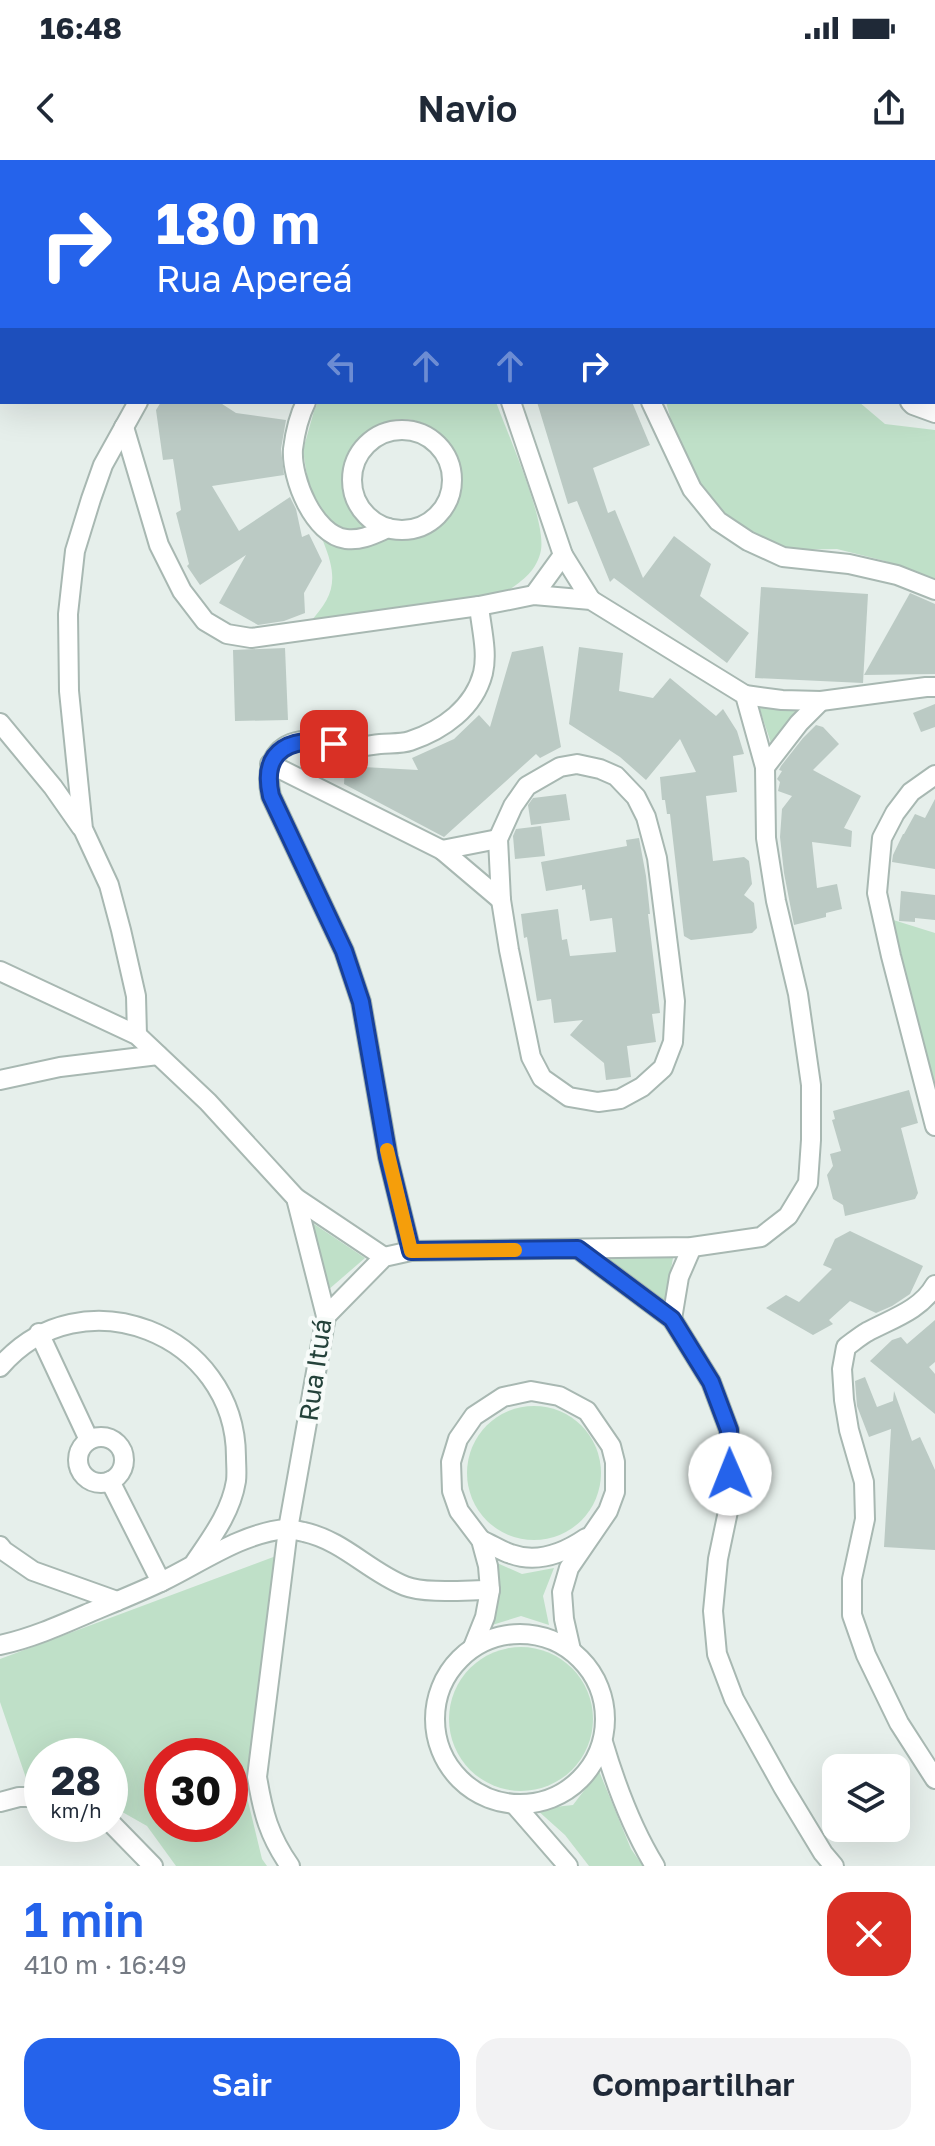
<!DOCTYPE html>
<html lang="pt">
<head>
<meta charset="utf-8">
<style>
	:root { --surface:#fff; --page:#f2f2f3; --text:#1f2937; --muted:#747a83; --accent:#2563eb }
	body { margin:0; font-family:"Golos Text",sans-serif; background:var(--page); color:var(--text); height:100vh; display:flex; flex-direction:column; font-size:30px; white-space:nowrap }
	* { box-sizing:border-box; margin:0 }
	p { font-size:26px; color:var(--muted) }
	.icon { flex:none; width:44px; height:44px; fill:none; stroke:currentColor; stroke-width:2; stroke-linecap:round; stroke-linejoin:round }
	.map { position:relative; height:1706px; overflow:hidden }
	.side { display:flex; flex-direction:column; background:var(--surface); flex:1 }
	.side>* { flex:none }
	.guide { position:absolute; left:0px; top:0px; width:936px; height:244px; box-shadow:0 8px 32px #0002; background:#2563eb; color:#fff; overflow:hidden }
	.controls { position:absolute; left:822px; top:1594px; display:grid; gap:16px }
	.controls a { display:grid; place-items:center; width:88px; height:88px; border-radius:16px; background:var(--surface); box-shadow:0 8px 32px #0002; font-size:40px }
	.speed { position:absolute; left:24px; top:1578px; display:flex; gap:16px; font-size:40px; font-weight:700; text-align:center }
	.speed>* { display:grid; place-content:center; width:104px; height:104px; border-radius:50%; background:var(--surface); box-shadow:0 8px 32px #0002; line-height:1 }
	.speed small { font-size:20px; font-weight:400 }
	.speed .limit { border:12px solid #d22; background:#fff; color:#111 }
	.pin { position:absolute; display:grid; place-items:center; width:68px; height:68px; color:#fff; margin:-34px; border-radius:16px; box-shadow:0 4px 12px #0006 }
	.me { position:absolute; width:88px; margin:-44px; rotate:359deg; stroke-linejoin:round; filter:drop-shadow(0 0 6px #0008) }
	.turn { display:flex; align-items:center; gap:28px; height:168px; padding:0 24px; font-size:36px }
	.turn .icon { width:104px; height:104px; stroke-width:2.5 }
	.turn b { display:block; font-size:56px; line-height:68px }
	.lanes { display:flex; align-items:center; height:76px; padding:0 24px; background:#0003; justify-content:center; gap:40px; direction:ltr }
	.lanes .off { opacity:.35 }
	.round { display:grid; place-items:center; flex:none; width:84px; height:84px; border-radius:24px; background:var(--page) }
	.head { display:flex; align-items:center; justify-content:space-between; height:136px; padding:0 24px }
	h1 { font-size:48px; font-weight:600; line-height:60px; color:var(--accent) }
	.cta { display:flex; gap:16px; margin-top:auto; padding:16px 24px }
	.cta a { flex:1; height:92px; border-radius:24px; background:var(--accent); color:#fff; font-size:32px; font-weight:600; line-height:92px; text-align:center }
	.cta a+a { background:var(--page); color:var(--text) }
	.status { display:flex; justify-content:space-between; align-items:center; height:56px; padding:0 40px; background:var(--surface); direction:ltr }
	.status svg { height:22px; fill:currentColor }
	header { display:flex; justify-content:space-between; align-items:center; height:104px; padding:0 24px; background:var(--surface); font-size:36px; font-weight:600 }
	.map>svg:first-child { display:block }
	.green { fill:#bfe0c8; fill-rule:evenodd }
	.building { fill:#bbcac4 }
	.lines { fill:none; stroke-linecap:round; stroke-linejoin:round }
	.minor-casing { stroke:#a8b8b2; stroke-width:22 }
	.minor { stroke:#fff; stroke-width:18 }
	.route-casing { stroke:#184099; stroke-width:20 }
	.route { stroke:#2563eb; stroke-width:14 }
	.slow { stroke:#f59e0b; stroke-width:14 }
	.labels { text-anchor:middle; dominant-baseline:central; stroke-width:8; stroke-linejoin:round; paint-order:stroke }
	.street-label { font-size:26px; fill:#24423a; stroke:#f7fbf9 }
</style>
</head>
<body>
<div class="status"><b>16:48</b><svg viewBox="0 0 49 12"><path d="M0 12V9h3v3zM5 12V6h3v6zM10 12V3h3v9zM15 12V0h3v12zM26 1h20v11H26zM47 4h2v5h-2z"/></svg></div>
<header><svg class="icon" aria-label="back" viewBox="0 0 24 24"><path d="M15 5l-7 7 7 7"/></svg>Navio<svg class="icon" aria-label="share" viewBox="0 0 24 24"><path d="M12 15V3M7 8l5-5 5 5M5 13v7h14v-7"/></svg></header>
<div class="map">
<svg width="935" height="1706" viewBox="0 0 935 1706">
	<rect width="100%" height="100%" fill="#e6efeb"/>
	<g class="green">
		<path d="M 318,242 L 496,242 C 508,275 546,359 541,390 C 537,411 522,421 506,432 L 308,464 C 336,435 338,418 323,381 C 330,384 339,389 347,389 C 360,389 376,381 388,379 C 406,375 419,378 436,368 C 457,354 467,321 458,297 C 448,273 419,254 393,260 C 354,269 331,306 350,344 C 354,353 363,361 370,368 L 350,370 L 331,364 L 310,336 L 303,290 L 314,251 Z"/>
		<polygon points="666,242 859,242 885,264 935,270 935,419 885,401 837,389 774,390 729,359 696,317 674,271"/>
		<polygon points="758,544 803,548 773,589"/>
		<polygon points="887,758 935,773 935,936"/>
		<polygon points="314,1064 365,1098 328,1130 309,1068"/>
		<polygon points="604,1096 673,1098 665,1142"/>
		<circle cx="534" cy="1313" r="67"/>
		<path d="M 276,1396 L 246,1633 L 262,1699 L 267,1706 L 176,1706 L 147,1666 L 110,1645 L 110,1596 L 42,1596 L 42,1622 L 26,1618 L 0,1542 L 0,1499 ZM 162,1596 L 230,1596 L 230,1664 L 162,1664 Z"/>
		<polygon points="497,1403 522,1414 554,1408 543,1436 549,1465 521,1456 489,1466 498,1433"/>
		<circle cx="521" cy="1559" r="72"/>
		<polygon points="599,1611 631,1689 643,1706 589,1706 565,1675 536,1649 573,1645"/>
	</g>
	<g class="building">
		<polygon points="161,242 219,242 236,253 286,260 281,289 284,315 212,326 239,371 290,337 296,349 302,377 309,374 322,401 304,433 305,453 284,461 258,465 219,443 246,395 200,425 187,406 189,404 176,353 181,350 173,299 163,300 156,250"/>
		<polygon points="537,242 632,242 650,285 593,308 608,353 615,350 643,418 674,376 711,404 700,436 749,473 727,503 614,418 610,422 577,341 568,344"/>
		<polygon points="761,427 868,434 863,523 755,518"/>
		<polygon points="910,433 935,444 935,514 864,515"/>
		<polygon points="543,486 561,587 540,598 536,594 444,677 344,624 345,606 418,610 412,598 454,579 479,555 490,567 512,492"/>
		<polygon points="579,487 623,493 619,531 653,538 670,518 716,556 723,549 737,571 744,594 733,596 737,632 706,636 713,701 744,697 749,701 752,724 744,735 754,743 757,768 752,773 691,780 684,776 670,654 667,654 665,640 662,640 660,617 696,612 680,579 646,620 620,597 569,564"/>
		<polygon points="285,488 288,560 235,561 233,490"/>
		<polygon points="935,544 935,567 921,572 913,553"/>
		<polygon points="816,565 823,567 839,584 813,610 861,636 844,668 852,671 851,687 812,682 817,728 837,724 842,749 826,753 826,757 794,765 784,713 780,677 782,649 792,636 778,631 780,622 777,619 782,611 779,610 781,606 803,578"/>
		<polygon points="566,634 570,660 531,665 528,645 533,638"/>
		<polygon points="935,639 935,709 892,702 893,695 903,674 904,674 915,654 925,658"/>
		<polygon points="541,666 545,696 515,699 513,676 516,669"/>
		<polygon points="639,678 646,716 650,754 648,754 660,853 652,854 656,882 627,886 631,917 606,920 604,903 570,875 583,860 554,863 551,839 537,841 527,777 524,778 521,754 558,749 562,780 567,779 570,796 616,792 612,758 590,761 585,729 582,730 582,725 546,731 541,702 627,686 626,680"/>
		<polygon points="901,731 935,735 935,760 915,758 915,762 899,761"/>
		<polygon points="909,930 918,963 901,968 918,1033 915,1039 845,1056 843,1045 833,1039 827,1015 833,1006 830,994 841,991 832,960 835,959 833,951"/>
		<polygon points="850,1071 923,1106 910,1134 892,1146 876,1153 850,1141 829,1160 833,1164 813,1175 766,1148 786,1135 799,1142 832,1109 823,1105 835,1079"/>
		<polygon points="935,1160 935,1202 929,1207 935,1214 935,1254 870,1201 892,1180 901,1177 907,1184"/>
		<polygon points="865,1217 877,1247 893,1241 894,1231 912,1281 920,1277 935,1310 935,1390 884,1387 891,1269 869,1277 857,1246 855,1221"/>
	</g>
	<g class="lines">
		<g class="minor-casing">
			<g id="minor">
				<polyline points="543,0 545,2"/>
				<polyline points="760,0 760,2"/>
				<polyline points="99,2 103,0"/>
				<polyline points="296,2 298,0"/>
				<polyline points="929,2 931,0"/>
				<polyline points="0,58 2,56"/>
				<path d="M 306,242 C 299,256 295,273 293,289 C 291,319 314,375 346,379 C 362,381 374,374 388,368"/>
				<polyline points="511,242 563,395 534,435"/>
				<polyline points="651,242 692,329 718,361 748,381 783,397 849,404 897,415 935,430"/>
				<polyline points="910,242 913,245 935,253"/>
				<polyline points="124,267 159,385 182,431 205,461 227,474 251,478 479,446 534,435 591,440 745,535 765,607 766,678 776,741 798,834 811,925 811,980 808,1023 788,1056 761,1077 692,1087 411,1091 384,1097 326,1156"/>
				<circle cx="402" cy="320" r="50"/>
				<polyline points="563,395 591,440"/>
				<polyline points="745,535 782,540 821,541 926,527 935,527"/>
				<polyline points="0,563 53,627 81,667"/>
				<polyline points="270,604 442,690 501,740"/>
				<polygon points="577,604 600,609 616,616 636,637 646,657 657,698 675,841 673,882 663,908 642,927 620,939 598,942 569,937 542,918 531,897 509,790 501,740 498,679 513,646 527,626 560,607"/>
				<polyline points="765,607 799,563 821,541"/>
				<polyline points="935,615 911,632 895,653 882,678 877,733 891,796 935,966"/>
				<polyline points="442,690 498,679"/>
				<path d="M 0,811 L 137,875 L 208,942 L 296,1038 L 326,1156 L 288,1369 L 257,1617 C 263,1653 269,1676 290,1706"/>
				<polyline points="137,875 136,836 121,770 109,725 83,669 69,531 68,454 75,391 91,339 103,305 138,242"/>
				<polyline points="0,920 60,907 158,895"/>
				<polyline points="296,1038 384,1097"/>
				<polyline points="578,1089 672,1159 711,1222 729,1270 731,1337 718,1399 713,1451 717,1494 734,1539 783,1627 823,1693 834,1706"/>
				<path d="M 411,1091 L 388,997 L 361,842 L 344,791 L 271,636 C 266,613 270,589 296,582 C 314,577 332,586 350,587 C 360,588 370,585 380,584 C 390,583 401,584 410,581 C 443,570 474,548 483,513 C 488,492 481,467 479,446"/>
				<path d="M 935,1125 C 921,1150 891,1159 867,1172 C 860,1176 853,1182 846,1187 L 842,1209 L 844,1240 L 849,1270 L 864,1322 L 865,1359 L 852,1419 L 852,1455 L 866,1495 L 899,1563 L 935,1619"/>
				<polyline points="672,1159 679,1117 692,1087"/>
				<polyline points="39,1173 89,1280"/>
				<path d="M 0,1207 C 81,1112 236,1174 236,1297 C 236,1304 237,1313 236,1321 C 231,1352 212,1377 195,1402"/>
				<circle cx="101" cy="1300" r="23"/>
				<polyline points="110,1321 161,1422"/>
				<path d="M 481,1380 C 491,1384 501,1391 511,1394 C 538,1404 564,1393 586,1378"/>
				<polyline points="0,1386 4,1391 33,1411 117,1441"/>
				<circle cx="520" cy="1559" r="85"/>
				<path d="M 0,1485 C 32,1478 61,1465 91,1452 C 115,1442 140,1432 163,1421 C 202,1402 242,1373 286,1369 C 292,1369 298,1371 304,1372 C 344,1381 368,1411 405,1426 C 425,1434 467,1430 490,1430"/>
				<polyline points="473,1487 485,1457 490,1430 488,1406 481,1380 459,1351 452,1331 451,1302 458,1279 474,1256 503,1237 531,1231 559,1236 587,1251 611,1286 615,1302 615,1332 608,1351 569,1408 562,1432 564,1459 571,1490"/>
				<path d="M 603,1582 C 616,1626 631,1667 655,1706"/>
				<polyline points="0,1642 19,1637 42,1637"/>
				<polyline points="515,1645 568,1706"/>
				<polyline points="110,1662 153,1706"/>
			</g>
		</g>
		<use href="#minor" class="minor"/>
	</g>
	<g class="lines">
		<g class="route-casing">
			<path id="route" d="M 334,584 C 293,576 260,588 271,636 L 344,791 L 361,842 L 388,997 L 411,1091 L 578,1089 L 672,1159 L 711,1222 L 729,1270 L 730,1314"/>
		</g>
		<use href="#route" class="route"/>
		<polyline class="slow" points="387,990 411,1091 515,1090"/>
	</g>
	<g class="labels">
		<g class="street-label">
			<text transform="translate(315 1210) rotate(-82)">Rua Ituá</text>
		</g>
	</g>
</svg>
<div class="controls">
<a><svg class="icon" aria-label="layers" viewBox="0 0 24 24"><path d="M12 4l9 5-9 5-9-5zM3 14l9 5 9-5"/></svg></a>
</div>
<div class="speed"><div>28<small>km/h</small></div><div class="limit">30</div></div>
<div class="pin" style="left:334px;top:584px;background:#d93025"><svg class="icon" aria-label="arrive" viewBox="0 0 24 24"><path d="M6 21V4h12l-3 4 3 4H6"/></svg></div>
<svg class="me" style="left:730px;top:1314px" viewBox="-20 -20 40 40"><circle r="19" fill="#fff"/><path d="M0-13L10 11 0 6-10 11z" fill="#2563eb"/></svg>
<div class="guide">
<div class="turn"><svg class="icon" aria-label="right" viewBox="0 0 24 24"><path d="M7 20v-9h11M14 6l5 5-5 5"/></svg><div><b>180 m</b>Rua Apereá</div></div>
<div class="lanes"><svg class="icon off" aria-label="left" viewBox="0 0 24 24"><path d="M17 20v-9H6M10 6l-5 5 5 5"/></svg><svg class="icon off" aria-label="ahead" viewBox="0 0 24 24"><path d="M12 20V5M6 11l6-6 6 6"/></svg><svg class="icon off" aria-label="ahead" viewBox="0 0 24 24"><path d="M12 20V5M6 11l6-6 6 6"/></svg><svg class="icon" aria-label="right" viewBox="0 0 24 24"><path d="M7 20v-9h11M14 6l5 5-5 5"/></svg></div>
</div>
</div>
<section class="side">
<div class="head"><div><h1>1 min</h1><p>410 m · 16:49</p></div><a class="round" style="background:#d93025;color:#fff"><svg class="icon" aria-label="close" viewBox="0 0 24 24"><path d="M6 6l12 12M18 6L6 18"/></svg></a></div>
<div class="cta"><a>Sair</a><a>Compartilhar</a></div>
</section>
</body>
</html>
